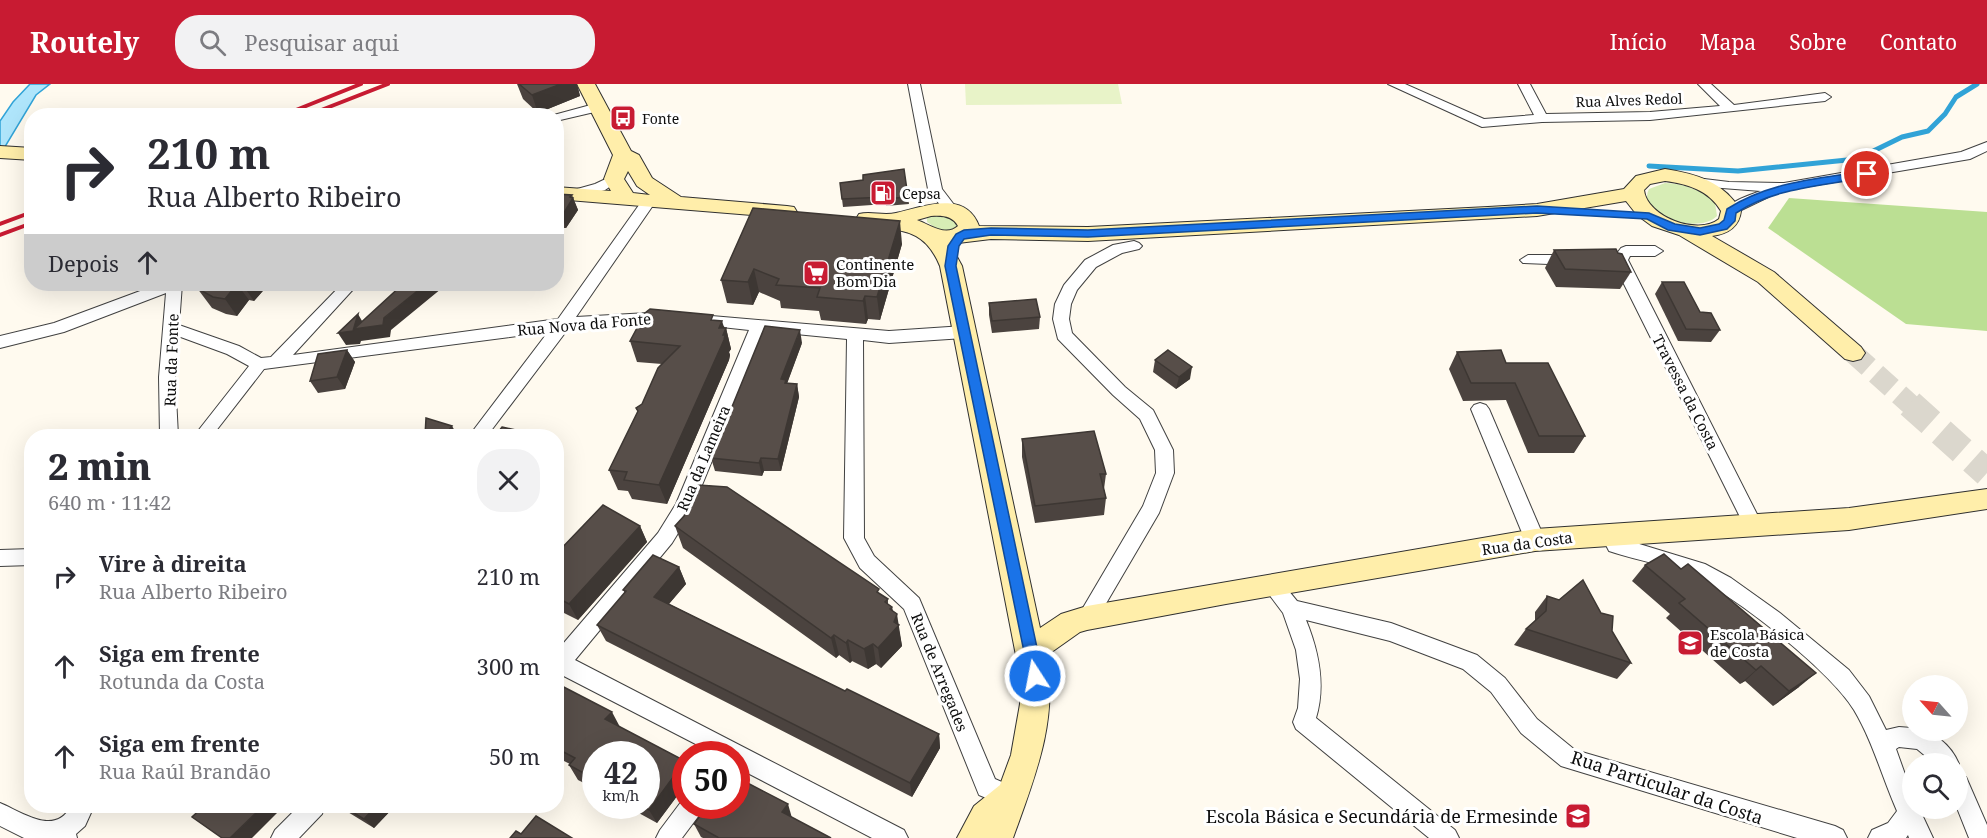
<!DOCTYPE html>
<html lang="pt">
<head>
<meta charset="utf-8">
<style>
	:root { --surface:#fff; --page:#f2f2f3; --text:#2b2b33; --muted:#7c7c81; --accent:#c81b32 }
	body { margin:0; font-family:"Noto Serif",serif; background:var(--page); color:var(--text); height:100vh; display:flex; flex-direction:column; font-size:22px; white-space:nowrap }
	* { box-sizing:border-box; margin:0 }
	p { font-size:20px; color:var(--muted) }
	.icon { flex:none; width:33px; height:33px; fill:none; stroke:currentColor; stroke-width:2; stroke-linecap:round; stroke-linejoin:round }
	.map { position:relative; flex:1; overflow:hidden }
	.details { position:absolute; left:24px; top:345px; width:540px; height:384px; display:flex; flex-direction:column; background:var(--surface); border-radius:24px; box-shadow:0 6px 24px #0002 }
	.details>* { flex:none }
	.guide { position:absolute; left:24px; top:24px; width:540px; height:183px; border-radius:24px; box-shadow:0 6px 24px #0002; background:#fff; color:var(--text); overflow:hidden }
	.needle { width:39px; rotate:297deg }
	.tools { position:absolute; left:1902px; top:591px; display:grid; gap:12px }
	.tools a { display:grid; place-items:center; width:66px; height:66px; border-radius:50%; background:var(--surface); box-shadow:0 6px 24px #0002; font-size:30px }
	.speed { position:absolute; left:582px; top:657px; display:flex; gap:12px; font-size:30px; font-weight:700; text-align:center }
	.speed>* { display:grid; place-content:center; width:78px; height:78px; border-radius:50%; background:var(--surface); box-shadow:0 6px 24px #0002; line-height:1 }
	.speed small { font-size:15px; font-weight:400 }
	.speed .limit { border:9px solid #d22; background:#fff; color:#111 }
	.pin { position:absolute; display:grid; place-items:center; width:51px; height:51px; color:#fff; margin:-26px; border:3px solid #fff; border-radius:50%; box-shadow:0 2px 6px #0007 }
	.me { position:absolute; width:66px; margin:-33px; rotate:349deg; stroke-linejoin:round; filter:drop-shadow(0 0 4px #0008) }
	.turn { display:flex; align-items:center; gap:21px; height:126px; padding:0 24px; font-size:27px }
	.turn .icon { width:78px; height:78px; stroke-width:2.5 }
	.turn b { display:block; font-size:42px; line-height:51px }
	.then { display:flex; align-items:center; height:57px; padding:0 24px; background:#0003; gap:12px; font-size:22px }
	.round { display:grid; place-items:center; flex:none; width:63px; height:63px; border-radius:24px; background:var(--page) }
	.overview { display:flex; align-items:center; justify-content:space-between; height:102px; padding:0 24px }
	h1 { font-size:36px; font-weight:800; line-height:45px }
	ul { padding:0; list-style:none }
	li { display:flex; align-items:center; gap:18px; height:90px; padding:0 24px }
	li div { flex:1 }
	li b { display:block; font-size:22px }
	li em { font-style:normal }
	header { display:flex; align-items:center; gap:36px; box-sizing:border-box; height:84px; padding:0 30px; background:var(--accent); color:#fff }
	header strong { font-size:28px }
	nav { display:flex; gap:33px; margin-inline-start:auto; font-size:21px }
	.search { width:420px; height:54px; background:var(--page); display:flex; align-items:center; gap:15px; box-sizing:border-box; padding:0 21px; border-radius:24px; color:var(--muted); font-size:22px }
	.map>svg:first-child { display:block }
	.green { fill:#d7edb5 }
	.forest { fill:#bbdf93 }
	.pitch { fill:#e8f3c8 }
	.water { fill:#afe5fb; stroke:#31a3d7; stroke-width:1.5 }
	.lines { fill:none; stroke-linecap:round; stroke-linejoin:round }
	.stream { stroke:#31a3d7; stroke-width:5 }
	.secondary-tunnel-far1 { stroke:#dbd7cd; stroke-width:21; stroke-dasharray:21 10; stroke-linecap:butt }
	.secondary-tunnel { stroke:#dbd7cd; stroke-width:28; stroke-dasharray:28 14; stroke-linecap:butt }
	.street-casing { stroke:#414141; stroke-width:2 }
	.secondary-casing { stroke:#303030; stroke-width:2 }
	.street { fill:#fff; fill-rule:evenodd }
	.secondary { fill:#fea; fill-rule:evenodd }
	.rail { stroke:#c81b32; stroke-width:4 }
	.wall { fill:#4b433f }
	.shaded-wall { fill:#3d3733 }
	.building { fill:#574e49; stroke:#3d3733; stroke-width:1.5 }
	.route { fill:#1a73e8; stroke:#114b97; stroke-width:1.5 }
	.labels { text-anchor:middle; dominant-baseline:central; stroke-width:6; stroke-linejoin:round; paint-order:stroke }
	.far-street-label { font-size:14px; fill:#0e0e0e; stroke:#fff }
	.far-poi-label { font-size:14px; fill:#0e0e0e; stroke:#fff; text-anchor:start }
	.poi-label { font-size:15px; fill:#0e0e0e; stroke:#fff; text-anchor:start }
	.street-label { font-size:15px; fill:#0e0e0e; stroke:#fff }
	.near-street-label { font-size:18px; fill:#0e0e0e; stroke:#fff }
	.near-poi-label { font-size:18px; fill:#0e0e0e; stroke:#fff; text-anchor:end }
</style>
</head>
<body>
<header>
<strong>Routely</strong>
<div class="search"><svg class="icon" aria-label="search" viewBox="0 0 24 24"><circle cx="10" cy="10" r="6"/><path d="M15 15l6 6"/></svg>Pesquisar aqui</div>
<nav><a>Início</a><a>Mapa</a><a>Sobre</a><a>Contato</a></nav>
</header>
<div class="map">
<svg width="1987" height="754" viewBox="0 0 1987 754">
	<rect width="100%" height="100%" fill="#fffaef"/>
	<g class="green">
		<path d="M 1665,99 C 1684,100 1701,105 1715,119 L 1717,132 C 1699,151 1635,132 1649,105 Z"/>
		<polygon points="927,131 948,131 960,142 954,148 937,145 927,138"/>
	</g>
	<polygon class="forest" points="1789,114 1987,128 1987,247 1906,240 1768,144"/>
	<polygon class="pitch" points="965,0 1118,0 1122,20 966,21"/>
	<polygon class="water" points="30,0 50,0 36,11 0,71 0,37 13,18"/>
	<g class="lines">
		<polyline class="stream" points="1649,82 1738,87 1857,75 1902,53 1928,47 1945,30 1956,13 1977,0"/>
		<polyline class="secondary-tunnel-far1" points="1853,269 1912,322"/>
		<polyline class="secondary-tunnel" points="1910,320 1987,389"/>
		<g class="street-casing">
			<g id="street">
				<polygon points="908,0 920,0 942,105 958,126 956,129 946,129 928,105"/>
				<polygon points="1388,0 1405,0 1484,35 1534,31 1518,0 1530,0 1546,30 1650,28 1720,22 1698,0 1711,0 1734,21 1825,9 1831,13 1825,17 1650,36 1542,38 1482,43"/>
				<polygon points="598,19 603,20 605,23 603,26 556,37 556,32 550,32"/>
				<polygon points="399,26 421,28 427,32 393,32 394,27"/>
				<path d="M 1987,58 L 1987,67 L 1970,75 L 1781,107 L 1731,131 L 1726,130 L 1724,127 C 1733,116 1747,112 1761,107 L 1696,102 L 1689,98 L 1696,94 L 1729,98 L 1784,99 L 1961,68 Z"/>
				<polygon points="614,91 621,95 605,106 575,114 568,110 570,107 595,100"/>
				<polygon points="649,113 656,117 576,233 666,228 672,229 674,233 672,237 568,245 487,352 469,352 548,248 264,285 212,352 194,352 249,282 227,270 178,252 175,293 178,352 160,352 159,293 166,209 64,248 0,264 0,252 54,239 159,200 182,200 179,241 239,262 261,274 271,273 342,200 358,200 293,271 558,235 644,114"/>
				<polygon points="1134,157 1139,159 1142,162 1139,165 1122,169 1096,183 1077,206 1071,220 1069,235 1072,249 1125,303 1153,326 1173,366 1174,389 1159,429 1094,540 1087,543 1080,540 1077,534 1143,422 1156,389 1155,366 1140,335 1113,311 1058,255 1053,235 1055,220 1064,201 1085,176 1113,161"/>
				<polygon points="1626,162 1655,162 1663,167 1655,172 1630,172 1628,176 1762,440 1760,445 1753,448 1746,445 1612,176 1621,164"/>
				<polygon points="1528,171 1573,171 1581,176 1573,181 1523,179 1520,176"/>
				<polygon points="700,231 889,247 964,242 970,244 972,248 970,252 964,254 889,259 863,256 864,454 874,472 919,514 995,695 1018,705 1021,713 1018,721 1010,724 979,711 904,525 860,484 844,454 847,255 765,247 691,428 672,459 575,576 904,746 908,754 872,754 736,683 736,670 715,670 556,588 556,568 658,449 676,420 749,246 694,240 692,236 694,232"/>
				<polygon points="1480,319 1486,321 1489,325 1545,456 1542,461 1535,464 1528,461 1525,456 1471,325 1474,321"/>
				<path d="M 1610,441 L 1617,444 L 1623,455 L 1705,480 L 1731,494 L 1780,529 L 1849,586 L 1869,612 L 1886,646 L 1899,643 L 1912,644 L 1912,646 C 1934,646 1951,661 1959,680 L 1958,684 L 1958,680 L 1935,680 L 1917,665 L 1899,663 L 1896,665 L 1912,710 L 1912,724 L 1919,724 L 1933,754 L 1909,754 L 1908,751 L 1906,754 L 1868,754 L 1872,746 L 1888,739 L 1897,727 C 1882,693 1873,658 1854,626 C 1830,587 1735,511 1692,492 C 1666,481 1636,476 1609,467 L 1600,449 L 1603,444 Z"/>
				<polygon points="32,465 32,481 0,482 0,466"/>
				<path d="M 1272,493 L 1279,495 L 1297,517 L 1391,539 L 1477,571 L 1505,594 L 1537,635 L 1575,666 L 1835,742 L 1843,746 L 1847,754 L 1797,754 L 1561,682 L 1521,649 L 1491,608 L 1463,585 L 1390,557 L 1306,536 C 1319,568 1326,601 1316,634 L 1455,746 L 1459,754 L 1429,754 L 1296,645 L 1293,638 L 1298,624 L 1300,595 L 1296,566 L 1283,529 L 1262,501 L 1265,495 Z"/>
				<polygon points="1958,690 1966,693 1987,741 1987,754 1969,754 1957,724"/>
				<polygon points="684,714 686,722 703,722 700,730 682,754 656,754 660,746"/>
				<path d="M 0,719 C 22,728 55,753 71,722 L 94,722 L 85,742 L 76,750 L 77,754 L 24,754 L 0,742 Z"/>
				<polygon points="299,722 325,722 322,730 299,754 271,754 275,746"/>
			</g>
		</g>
		<g class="secondary-casing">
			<g id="secondary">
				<path d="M 577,0 L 595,0 L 631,67 L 639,71 L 652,94 L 681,113 L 787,122 L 794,123 L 797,128 L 794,133 L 787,134 L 556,115 L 556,103 L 611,107 L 604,95 L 613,71 ZM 628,87 L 637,102 L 650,111 L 633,109 L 624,95 Z"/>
				<polygon points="0,62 32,64 32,76 0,74"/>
				<path d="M 1665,85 C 1697,90 1724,98 1741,127 C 1739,144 1727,150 1712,152 L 1774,188 L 1861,263 L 1865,269 L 1861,275 L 1853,277 L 1845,275 L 1758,198 L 1679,151 L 1652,142 L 1637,131 L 1626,117 L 1537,132 L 1088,157 L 991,155 L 950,160 L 962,182 L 1040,544 L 1061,530 L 1087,522 L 1535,445 L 1849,424 L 1987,405 L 1987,425 L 1849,446 L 1535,467 L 1226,520 L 1087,546 L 1080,548 L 1046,572 C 1059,636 1034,695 1013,754 L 957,754 L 974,722 L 1000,701 L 1011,671 L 1020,620 L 1020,592 L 940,182 C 922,139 896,149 859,140 L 856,135 L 859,130 C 871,127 883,132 896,129 C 923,123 965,105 979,142 L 1088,143 L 1488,123 L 1537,120 L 1624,105 L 1636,92 ZM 1665,97 C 1687,100 1709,106 1721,127 L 1719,135 C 1698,152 1647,133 1644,106 L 1650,100 ZM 931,132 C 942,131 953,132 958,142 C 946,153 930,141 917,136 Z"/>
			</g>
		</g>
		<use href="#street" class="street"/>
		<use href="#secondary" class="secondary"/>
		<g class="rail">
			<polyline points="281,32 361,0"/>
			<polyline points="306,32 388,0"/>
			<polyline points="0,140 32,128"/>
			<polyline points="0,151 32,139"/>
		</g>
	</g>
	<g class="wall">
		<polygon points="517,0 577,0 580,12 538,29 523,15"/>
		<polygon points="840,99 908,113 909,120 886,122 886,120 843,123"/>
		<polygon points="556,110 573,114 578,126 566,144 556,144"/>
		<polygon points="753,124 902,160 880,236 868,235 866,240 821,236 819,227 781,224 780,217 759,208 753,221 727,219 721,196"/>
		<polygon points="1554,166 1631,188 1620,205 1556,203 1545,184"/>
		<polygon points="1662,198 1700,228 1720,246 1711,258 1678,257 1655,210"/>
		<polygon points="194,200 269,200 254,217 249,216 237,232 226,230 212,224"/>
		<polygon points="989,219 1040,233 1039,245 992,249 989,231"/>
		<polygon points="715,236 726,244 731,265 729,268 730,271 729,276 667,420 632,415 628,407 618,406 609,386 638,328 636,324 642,320 662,280 637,278 630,257"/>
		<polygon points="802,259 787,299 797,300 799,313 781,387 764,387 762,392 715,387 711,374"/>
		<polygon points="347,266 355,278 345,305 318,309 310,297"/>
		<polygon points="1457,268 1506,279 1585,352 1574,369 1528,369 1506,316 1463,317 1449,285"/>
		<polygon points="1155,276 1190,295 1176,305 1153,288"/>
		<polygon points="1022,355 1106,390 1104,405 1106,414 1104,431 1035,439 1022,373"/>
		<polygon points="640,442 647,458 578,536 556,525 556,470"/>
		<polygon points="675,442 880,510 888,515 888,520 892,523 893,528 898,541 902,562 881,584 876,580 868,585 852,577 850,579 839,571 836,574 683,464"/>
		<polygon points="1645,481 1799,603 1773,622 1745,597 1740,600 1666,534 1670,530 1632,497"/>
		<polygon points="679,483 686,500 669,520 845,607 939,650 940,664 912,713 606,557 597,541 625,509 623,506"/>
		<polygon points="1547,512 1612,547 1631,579 1617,595 1514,561 1526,545 1535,537 1535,528"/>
		<polygon points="556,599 620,643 686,679 686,700 657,739 626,722 646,722 596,670 596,705 578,696 569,681 570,680 556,673"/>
		<polygon points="338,722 395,722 374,744"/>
		<polygon points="792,734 831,754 703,754 701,753 694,740"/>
	</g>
	<g class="shaded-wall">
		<polygon points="561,0 577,0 580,12 538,29 532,11"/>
		<polygon points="572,111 578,126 566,144 562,132"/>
		<polygon points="900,137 902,160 880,236 877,213"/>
		<polygon points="754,185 759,208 753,221 748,198"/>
		<polygon points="237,200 249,216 237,232 225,215"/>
		<polygon points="242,200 269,200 254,217"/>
		<polygon points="426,200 447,200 391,246 390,253 361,257 360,260 346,261 338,249 358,230 365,242 384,234"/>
		<polygon points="865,212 868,235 866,240 863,217"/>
		<polygon points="722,237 725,246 726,244 731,265 729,268 730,271 729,276 667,420 659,401 719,244"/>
		<polygon points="800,246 802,259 784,308 781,295"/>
		<polygon points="347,266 355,278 345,305 337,293"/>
		<polygon points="1192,283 1190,295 1176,305 1179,293"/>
		<polygon points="797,300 799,313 781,387 778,375"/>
		<polygon points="452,342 458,352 444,352"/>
		<polygon points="761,374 764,387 762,392 759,379"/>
		<polygon points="640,442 647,458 578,536 569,520"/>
		<polygon points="679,483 686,500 661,529 654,513"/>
		<polygon points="892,523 894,537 897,530 902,562 881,584 878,564 890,525"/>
		<polygon points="834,551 839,571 836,574 831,554"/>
		<polygon points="848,556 852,577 850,579 846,559"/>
		<polygon points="873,560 876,580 868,585 864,565"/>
		<polygon points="1761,582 1745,597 1740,600 1756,586"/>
		<polygon points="1816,589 1799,603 1773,622 1789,607"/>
		<polygon points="612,628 620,643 614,650 605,635"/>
		<polygon points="939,650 940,664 912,713 910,699"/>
		<polygon points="685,677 686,679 686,700 657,739 649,726"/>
		<polygon points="788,720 792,734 782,728"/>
		<polygon points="263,722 284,722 252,754 230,754"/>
		<polygon points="376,722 395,722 374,744 364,735"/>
	</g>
	<g class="building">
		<polygon points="519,0 561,0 532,11"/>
		<polygon points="904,85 908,113 885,115 885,113 842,115 840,99 863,96 863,91"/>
		<polygon points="556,110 572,111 570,113 573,114 562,132 556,132"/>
		<polygon points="753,124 900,137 877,213 865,212 863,217 817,213 820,204 776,201 779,195 754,185 748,198 721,196"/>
		<polygon points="1616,165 1618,169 1622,170 1631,188 1565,185 1554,166"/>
		<polygon points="1662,198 1684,198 1700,228 1711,229 1720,246 1686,245"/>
		<polygon points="195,200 194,200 237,200 225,215 213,213 200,206"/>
		<polygon points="403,200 426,200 384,234 383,241 354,245"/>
		<polygon points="1036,215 1040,233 992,237 989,219"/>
		<polygon points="650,225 713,231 711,236 722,237 719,244 726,244 723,251 725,251 724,256 659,401 624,396 627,388 609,386 638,327 636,324 642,320 658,284 680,262 630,257 645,229"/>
		<polygon points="358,230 353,247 338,249"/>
		<polygon points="765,242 800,246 781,295 786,296 785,299 797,300 778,375 761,374 759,379 711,374"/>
		<polygon points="347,266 337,293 310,297 318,270"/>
		<polygon points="1168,266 1192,283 1179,293 1155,276"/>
		<polygon points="1501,266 1506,279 1548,279 1585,352 1539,352 1515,299 1471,299 1457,268"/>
		<polygon points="426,334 452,342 444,352 425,352"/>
		<polygon points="502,343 543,352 495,352"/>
		<polygon points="1094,347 1106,390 1100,390 1106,414 1035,422 1022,355"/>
		<polygon points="698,401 727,403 879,505 877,508 888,515 885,518 892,523 890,525 897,530 894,538 899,541 878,564 873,560 864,565 848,556 846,559 834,551 831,554 675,442 684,432"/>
		<polygon points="603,421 640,442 569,520 556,513 556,470"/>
		<polygon points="1664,470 1681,485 1688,480 1816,589 1789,607 1761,582 1756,586 1679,519 1685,515 1645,481"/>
		<polygon points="653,471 679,483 654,513 845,607 847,605 939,650 910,699 597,541 626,507 623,506"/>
		<polygon points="1583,496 1601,529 1613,532 1612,547 1631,579 1526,545 1546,527 1547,512 1559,516"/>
		<polygon points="556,599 612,628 605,635 685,677 649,726 642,722 646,722 646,670 596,670 596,696 569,681 575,674 556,664"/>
		<polygon points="736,693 788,720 782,728 831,754 719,754 694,740 707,722 736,722"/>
		<polygon points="204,722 263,722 230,754 222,754 192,733"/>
		<polygon points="342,722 376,722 364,735"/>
		<polygon points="536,732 572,754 510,754 516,747 521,750"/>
	</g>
	<path class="route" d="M 1867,87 L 1871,88 L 1871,92 C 1824,103 1778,102 1736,129 L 1735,137 L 1727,145 L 1700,151 L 1668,146 L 1647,135 L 1537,129 L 1088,153 L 991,151 L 964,155 L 959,162 L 956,182 L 1043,592 L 1041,597 L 1035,599 L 1030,597 L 945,182 L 948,162 L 956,150 L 964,146 L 991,144 L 1088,146 L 1537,122 L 1649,129 L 1675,140 L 1700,144 L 1719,140 L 1724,136 L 1727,125 C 1769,98 1819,94 1867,87 Z"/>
	<defs>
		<g id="bus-square" transform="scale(1.35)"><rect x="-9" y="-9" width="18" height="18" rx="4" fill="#c81b32" stroke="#fff"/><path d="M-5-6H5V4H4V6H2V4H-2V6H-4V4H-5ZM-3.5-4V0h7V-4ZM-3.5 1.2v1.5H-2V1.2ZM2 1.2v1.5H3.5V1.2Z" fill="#fff"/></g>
		<g id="fuel-square" transform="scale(1.35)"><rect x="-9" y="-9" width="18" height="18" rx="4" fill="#c81b32" stroke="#fff"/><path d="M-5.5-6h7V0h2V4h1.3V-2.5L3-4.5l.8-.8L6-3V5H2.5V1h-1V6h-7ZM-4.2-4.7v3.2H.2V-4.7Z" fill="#fff"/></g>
		<g id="supermarket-square" transform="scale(1.35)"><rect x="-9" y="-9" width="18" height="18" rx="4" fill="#c81b32" stroke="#fff"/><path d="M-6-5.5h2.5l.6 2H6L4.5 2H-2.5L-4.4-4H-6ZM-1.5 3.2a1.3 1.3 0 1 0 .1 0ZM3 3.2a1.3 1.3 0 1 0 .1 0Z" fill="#fff"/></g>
		<g id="school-square" transform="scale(1.35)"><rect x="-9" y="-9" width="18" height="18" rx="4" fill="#c81b32" stroke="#fff"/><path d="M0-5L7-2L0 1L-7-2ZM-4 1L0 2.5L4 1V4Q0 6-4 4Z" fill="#fff"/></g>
	</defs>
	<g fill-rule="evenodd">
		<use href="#bus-square" x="623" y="34"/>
		<use href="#fuel-square" x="883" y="109"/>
		<use href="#supermarket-square" x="816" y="189"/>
		<use href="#school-square" x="1690" y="559"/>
		<use href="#school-square" x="1578" y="732"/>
	</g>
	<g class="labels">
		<g class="far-street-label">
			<text transform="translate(1629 16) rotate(-2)">Rua Alves Redol</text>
		</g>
		<g class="far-poi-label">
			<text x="642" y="34">Fonte</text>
			<text x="902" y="109">Cepsa</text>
		</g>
		<g class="poi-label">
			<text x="836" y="180">Continente<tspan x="836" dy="17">Bom Dia</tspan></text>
			<text x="1710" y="550">Escola Básica<tspan x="1710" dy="17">de Costa</tspan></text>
		</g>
		<g class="street-label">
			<text transform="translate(584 240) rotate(-5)">Rua Nova da Fonte</text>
			<text transform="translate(171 276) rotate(-88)">Rua da Fonte</text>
			<text transform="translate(1686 308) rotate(63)">Travessa da Costa</text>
			<text transform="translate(703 374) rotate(-67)">Rua da Lameira</text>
			<text transform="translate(1527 459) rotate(-8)">Rua da Costa</text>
			<text transform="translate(940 588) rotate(68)">Rua de Arregades</text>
		</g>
		<g class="near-street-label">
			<text transform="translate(1667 703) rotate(18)">Rua Particular da Costa</text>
		</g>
		<g class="near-poi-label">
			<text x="1558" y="732">Escola Básica e Secundária de Ermesinde</text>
		</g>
	</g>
</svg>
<div class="tools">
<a><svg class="needle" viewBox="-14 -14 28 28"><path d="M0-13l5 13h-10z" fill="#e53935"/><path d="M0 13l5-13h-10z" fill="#7c7c81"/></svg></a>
<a><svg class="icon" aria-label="search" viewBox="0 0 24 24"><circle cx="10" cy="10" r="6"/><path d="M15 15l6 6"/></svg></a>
</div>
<div class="speed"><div>42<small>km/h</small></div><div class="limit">50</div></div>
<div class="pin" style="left:1867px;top:90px;background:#d93025"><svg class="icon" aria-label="arrive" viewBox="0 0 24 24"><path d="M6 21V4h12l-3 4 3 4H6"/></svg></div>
<svg class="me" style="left:1035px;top:592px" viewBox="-20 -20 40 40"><circle r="17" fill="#1a73e8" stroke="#fff" stroke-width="3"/><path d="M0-11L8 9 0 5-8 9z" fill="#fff"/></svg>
<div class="guide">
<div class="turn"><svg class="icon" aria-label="right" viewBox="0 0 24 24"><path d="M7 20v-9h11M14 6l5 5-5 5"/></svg><div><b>210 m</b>Rua Alberto Ribeiro</div></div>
<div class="then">Depois<svg class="icon" aria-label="ahead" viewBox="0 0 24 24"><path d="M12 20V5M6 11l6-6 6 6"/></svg></div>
</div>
<section class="details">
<div class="overview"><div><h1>2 min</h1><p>640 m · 11:42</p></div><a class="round"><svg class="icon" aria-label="close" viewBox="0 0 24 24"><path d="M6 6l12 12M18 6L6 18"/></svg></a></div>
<ul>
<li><svg class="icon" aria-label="right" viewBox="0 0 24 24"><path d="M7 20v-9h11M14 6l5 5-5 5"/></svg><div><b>Vire à direita</b><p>Rua Alberto Ribeiro</p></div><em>210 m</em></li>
<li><svg class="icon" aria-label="ahead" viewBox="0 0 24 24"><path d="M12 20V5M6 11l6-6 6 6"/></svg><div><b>Siga em frente</b><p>Rotunda da Costa</p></div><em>300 m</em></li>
<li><svg class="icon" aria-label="ahead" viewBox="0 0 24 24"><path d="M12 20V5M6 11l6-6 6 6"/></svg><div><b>Siga em frente</b><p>Rua Raúl Brandão</p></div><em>50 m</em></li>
</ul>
</section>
</div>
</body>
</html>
